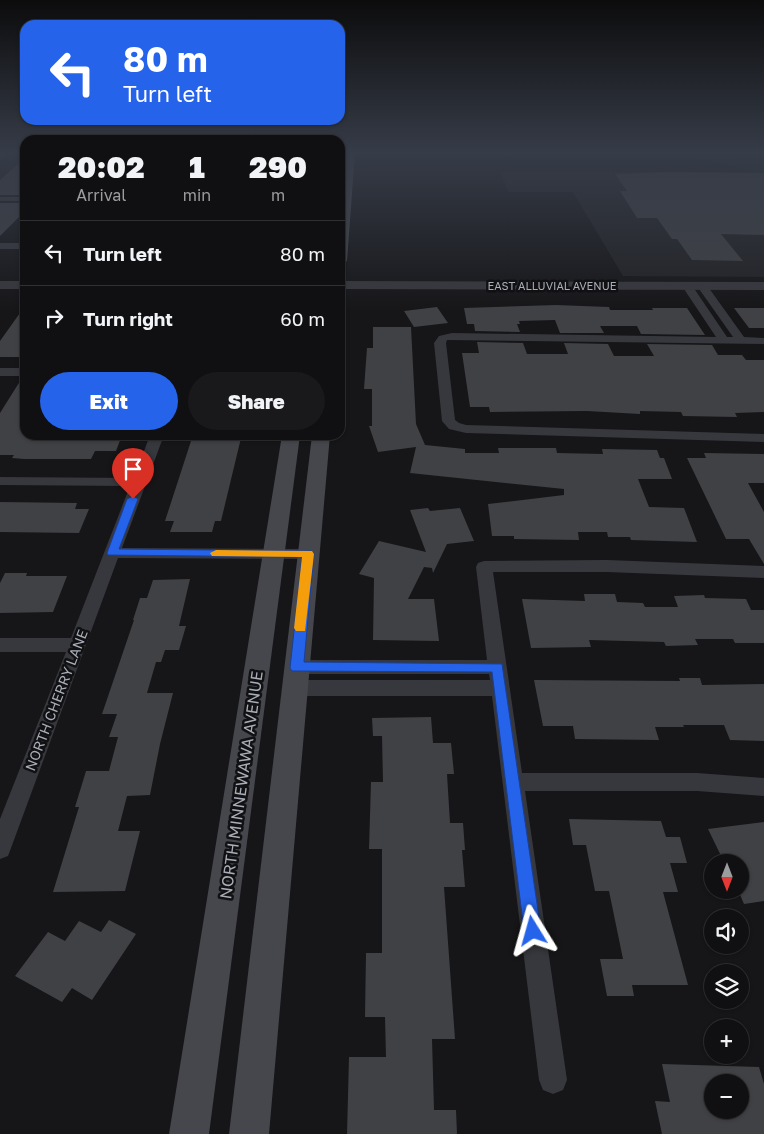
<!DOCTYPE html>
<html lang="en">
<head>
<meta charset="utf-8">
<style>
	:root { --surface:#101012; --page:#19191b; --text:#f1f3f6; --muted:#9c9d9f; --line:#303032; --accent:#2563eb }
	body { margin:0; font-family:"Golos Text",sans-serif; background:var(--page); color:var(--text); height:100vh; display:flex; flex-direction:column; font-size:19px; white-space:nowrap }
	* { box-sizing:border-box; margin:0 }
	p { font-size:16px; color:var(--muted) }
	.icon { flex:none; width:28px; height:28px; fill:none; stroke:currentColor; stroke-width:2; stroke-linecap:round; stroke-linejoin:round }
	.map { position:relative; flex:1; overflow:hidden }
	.sheet { position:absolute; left:20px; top:135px; width:325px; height:305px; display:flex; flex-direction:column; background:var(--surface); border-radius:15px; box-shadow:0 1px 4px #0004,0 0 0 1px var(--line) }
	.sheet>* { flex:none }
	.top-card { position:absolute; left:20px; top:20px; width:325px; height:105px; border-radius:15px; box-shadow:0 1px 4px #0004,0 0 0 1px var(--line); background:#2563eb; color:#fff; overflow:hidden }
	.needle { width:32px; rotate:180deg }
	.tools { position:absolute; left:704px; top:854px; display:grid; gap:10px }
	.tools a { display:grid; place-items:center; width:45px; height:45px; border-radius:50%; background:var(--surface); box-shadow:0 1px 4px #0004,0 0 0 1px var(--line); font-size:25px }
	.pin { position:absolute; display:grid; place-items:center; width:42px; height:42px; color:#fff; margin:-51px -21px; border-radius:50% 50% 50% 0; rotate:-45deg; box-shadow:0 0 5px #0007 }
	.pin .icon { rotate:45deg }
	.me { position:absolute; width:55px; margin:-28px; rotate:352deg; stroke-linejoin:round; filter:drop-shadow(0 0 4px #0008) }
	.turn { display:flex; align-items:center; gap:18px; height:105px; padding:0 20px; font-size:22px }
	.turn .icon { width:65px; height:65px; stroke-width:2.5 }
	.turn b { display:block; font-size:35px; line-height:42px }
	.eta { display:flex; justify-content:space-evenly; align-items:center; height:85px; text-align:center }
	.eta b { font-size:30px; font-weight:800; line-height:35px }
	.cta { display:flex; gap:10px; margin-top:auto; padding:10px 20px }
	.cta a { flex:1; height:58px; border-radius:30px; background:var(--accent); color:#fff; font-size:20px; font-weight:800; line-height:58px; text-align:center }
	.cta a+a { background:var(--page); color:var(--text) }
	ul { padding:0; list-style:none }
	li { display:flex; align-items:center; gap:15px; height:65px; padding:0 20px; border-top:1px solid var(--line) }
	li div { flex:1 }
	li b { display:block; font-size:19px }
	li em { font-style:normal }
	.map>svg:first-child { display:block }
	.built { fill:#222225 }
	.green { fill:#1e261f }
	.building { fill:#404145; fill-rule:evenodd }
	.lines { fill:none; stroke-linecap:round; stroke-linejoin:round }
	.minor { fill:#37383d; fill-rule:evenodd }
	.tertiary { fill:#37383d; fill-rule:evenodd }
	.secondary { fill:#45474d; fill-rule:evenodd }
	.route { fill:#2563eb; stroke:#184099 }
	.slow { fill:#f59e0b }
	.labels { text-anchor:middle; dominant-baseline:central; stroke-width:5; stroke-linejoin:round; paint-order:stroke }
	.far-street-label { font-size:11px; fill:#a8adb8; stroke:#111113 }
	.street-label { font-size:14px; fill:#a8adb8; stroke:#111113 }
	.near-street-label { font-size:16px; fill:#a8adb8; stroke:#111113 }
</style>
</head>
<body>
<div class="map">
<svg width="764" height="1134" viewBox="0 0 764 1134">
	<rect width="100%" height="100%" fill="#161618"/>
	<polygon class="built" points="501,172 755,172 764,174 764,277 623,276 573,192 508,192"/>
	<polygon class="green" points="676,153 728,153 764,161 764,174"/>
	<g class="building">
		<polygon points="25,158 25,195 0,195 0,180"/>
		<polygon points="665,172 764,173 764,235 721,234 743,261 692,260 677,239 672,239 657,218 637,218 620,191 627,191 615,174"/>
		<polygon points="0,203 25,203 25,211 0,236"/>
		<polygon points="556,305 609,307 610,310 653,310 652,308 687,308 705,335 641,334 637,326 600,326 604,333 560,333 555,320 519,321 520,324 517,324 520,332 475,331 474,324 467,324 464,308"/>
		<polygon points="25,306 25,357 0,357 0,341"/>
		<polygon points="437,307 448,323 414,327 404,311"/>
		<polygon points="734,308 764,308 764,328 749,328"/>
		<polygon points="373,327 411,327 416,424 425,445 465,449 465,453 499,453 498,448 556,448 557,453 603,454 602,449 657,450 660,458 664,458 672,479 638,479 649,507 684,508 697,542 631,540 630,537 608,537 607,532 578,532 579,540 514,539 514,536 492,536 488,504 564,495 564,489 410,473 416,447 378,452 369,426 372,426 372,389 364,389 367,348 373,348"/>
		<polygon points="477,342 523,343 527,354 568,354 564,343 608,344 614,356 654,356 647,344 712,345 718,355 742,355 746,360 764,360 764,412 735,413 737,417 683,416 681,412 640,411 640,414 587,411 490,412 489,407 470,407 462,353 479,353"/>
		<polygon points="22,378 25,378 25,435 122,435 116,451 95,451 91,459 24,459 12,458 14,455 0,455 0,413"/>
		<polygon points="192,438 241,438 221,521 215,521 212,532 170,532 174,521 165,521"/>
		<polygon points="704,453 764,454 764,483 748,483 764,512 764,564 749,539 726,539 687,458 706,458"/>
		<polygon points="0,502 77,503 75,509 89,509 79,533 0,532"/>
		<polygon points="428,508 430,511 460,508 474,541 447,544 433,573 432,568 424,567 408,599 434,599 439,641 373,640 374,578 359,574 379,541 426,552 410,510"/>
		<polygon points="5,573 27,573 26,576 67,576 53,612 0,613 0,583"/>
		<polygon points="190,579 179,626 186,626 179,650 165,650 161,662 156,662 147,693 173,693 160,744 150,795 127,796 118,831 140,831 125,891 53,892 79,807 75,807 86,771 109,771 118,737 109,737 117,714 102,714 134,620 133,620 140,598 147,598 153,580"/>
		<polygon points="584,594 615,594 617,602 643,603 645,607 678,607 674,596 704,595 705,598 746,599 751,610 764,610 764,643 735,643 733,639 695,639 698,645 666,646 664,642 589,640 591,647 531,648 522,599 585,601"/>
		<polygon points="679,678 700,678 702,685 764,684 764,741 730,740 724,725 683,725 684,727 655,727 659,740 575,739 573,726 543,726 534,680 680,681"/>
		<polygon points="431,717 433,743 451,743 454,774 447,774 450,823 463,823 465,850 462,850 465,887 444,887 455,1039 432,1039 434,1110 456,1110 457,1134 347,1134 349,1057 386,1057 385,1017 365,1017 366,953 382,953 382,849 369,849 371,782 383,782 382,736 373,736 372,718"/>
		<polygon points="569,819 661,821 666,837 680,837 687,863 670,863 678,892 663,892 688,985 632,985 634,996 607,996 600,959 623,959 609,891 595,891 586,845 573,845"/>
		<polygon points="764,822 764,901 744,904 738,890 740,890 740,862 724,862 708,829"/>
		<polygon points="109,920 136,934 92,1000 72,988 62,1002 15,976 48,932 65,941 79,921 101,932"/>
		<path d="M 662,1064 L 759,1067 L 764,1084 L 764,1134 L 662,1134 L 655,1101 L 670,1102 ZM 712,1082 L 740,1082 L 740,1110 L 712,1110 Z"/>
	</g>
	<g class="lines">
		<g class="minor">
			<polygon points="1,153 8,153 0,160"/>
			<rect x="0" y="197" width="25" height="4"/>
			<rect x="0" y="243" width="25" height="6"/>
			<polygon points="687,283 691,284 727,337 733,337 697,286 698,284 706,284 744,337 764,338 764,344 447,340 446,343 455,420 459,423 466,425 764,434 764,442 466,433 449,429 442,421 434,343 439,336 452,333 716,337 682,286"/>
			<rect x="0" y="368" width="25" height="8"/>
			<polygon points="150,435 164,435 122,548 308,549 314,550 316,554 314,558 308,559 118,558 11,848 8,856 0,859 0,819 66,652 0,652 0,638 71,638 130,486 0,485 0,477 134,478"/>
			<polygon points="607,560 764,566 764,578 607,572 493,572 522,773 697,773 764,778 764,796 697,791 525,791 567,1080 563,1090 553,1094 543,1090 539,1080 492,696 294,696 287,693 285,688 287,683 294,680 490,680 489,674 297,674 290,672 288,667 290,662 297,660 487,660 476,567 478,563 484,561"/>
		</g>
		<g class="tertiary">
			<rect x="0" y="281" width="25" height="8"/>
			<polygon points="340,281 764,282 764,290 340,289"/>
		</g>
		<g class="secondary">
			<polygon points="345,153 355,153 347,261 340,265 340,200"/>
			<polygon points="282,435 300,435 209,1134 169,1134"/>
			<polygon points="312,435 330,435 269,1134 229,1134"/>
		</g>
	</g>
	<linearGradient id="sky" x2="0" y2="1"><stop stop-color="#0c0c0d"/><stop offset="0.49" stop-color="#363c48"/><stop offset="1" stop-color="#363c48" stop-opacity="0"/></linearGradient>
	<rect width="764" height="312" fill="url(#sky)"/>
	<polygon class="route" points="133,496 138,499 119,549 312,551 314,554 304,662 502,664 541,931 539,937 533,939 527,937 524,931 492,672 292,671 290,668 302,557 108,555 107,553 127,499"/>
	<polygon class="slow" points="216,550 312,551 314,554 305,631 296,631 294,628 302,557 212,556 210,553"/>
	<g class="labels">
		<g class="far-street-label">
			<text x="552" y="285">EAST ALLUVIAL AVENUE</text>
		</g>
		<g class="street-label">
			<text transform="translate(56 700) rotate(-69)">NORTH CHERRY LANE</text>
		</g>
		<g class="near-street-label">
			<text transform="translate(241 785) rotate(-82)">NORTH MINNEWAWA AVENUE</text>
		</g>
	</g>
</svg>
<div class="tools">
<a><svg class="needle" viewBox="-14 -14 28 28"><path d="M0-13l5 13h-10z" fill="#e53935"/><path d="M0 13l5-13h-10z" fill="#9c9d9f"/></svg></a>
<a><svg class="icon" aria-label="sound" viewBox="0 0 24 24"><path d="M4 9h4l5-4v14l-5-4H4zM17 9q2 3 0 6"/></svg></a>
<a><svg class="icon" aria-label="layers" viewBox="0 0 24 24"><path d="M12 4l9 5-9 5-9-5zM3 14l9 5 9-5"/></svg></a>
<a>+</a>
<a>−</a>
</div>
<div class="pin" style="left:133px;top:499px;background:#d93025"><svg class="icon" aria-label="arrive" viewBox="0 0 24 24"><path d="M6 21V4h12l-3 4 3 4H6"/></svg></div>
<svg class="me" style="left:533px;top:931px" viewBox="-20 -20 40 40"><path d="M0-17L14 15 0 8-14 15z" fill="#2563eb" stroke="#fff" stroke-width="4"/></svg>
<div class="top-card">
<div class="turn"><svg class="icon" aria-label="left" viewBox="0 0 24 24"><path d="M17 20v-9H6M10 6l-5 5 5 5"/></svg><div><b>80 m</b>Turn left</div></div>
</div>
<section class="sheet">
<div class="eta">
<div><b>20:02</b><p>Arrival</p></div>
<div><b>1</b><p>min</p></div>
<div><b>290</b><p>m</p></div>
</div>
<ul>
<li><svg class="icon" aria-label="left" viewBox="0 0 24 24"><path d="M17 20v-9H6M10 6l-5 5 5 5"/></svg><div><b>Turn left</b></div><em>80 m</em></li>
<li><svg class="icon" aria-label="right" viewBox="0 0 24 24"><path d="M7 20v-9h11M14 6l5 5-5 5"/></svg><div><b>Turn right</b></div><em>60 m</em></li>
</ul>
<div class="cta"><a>Exit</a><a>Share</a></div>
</section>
</div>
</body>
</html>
